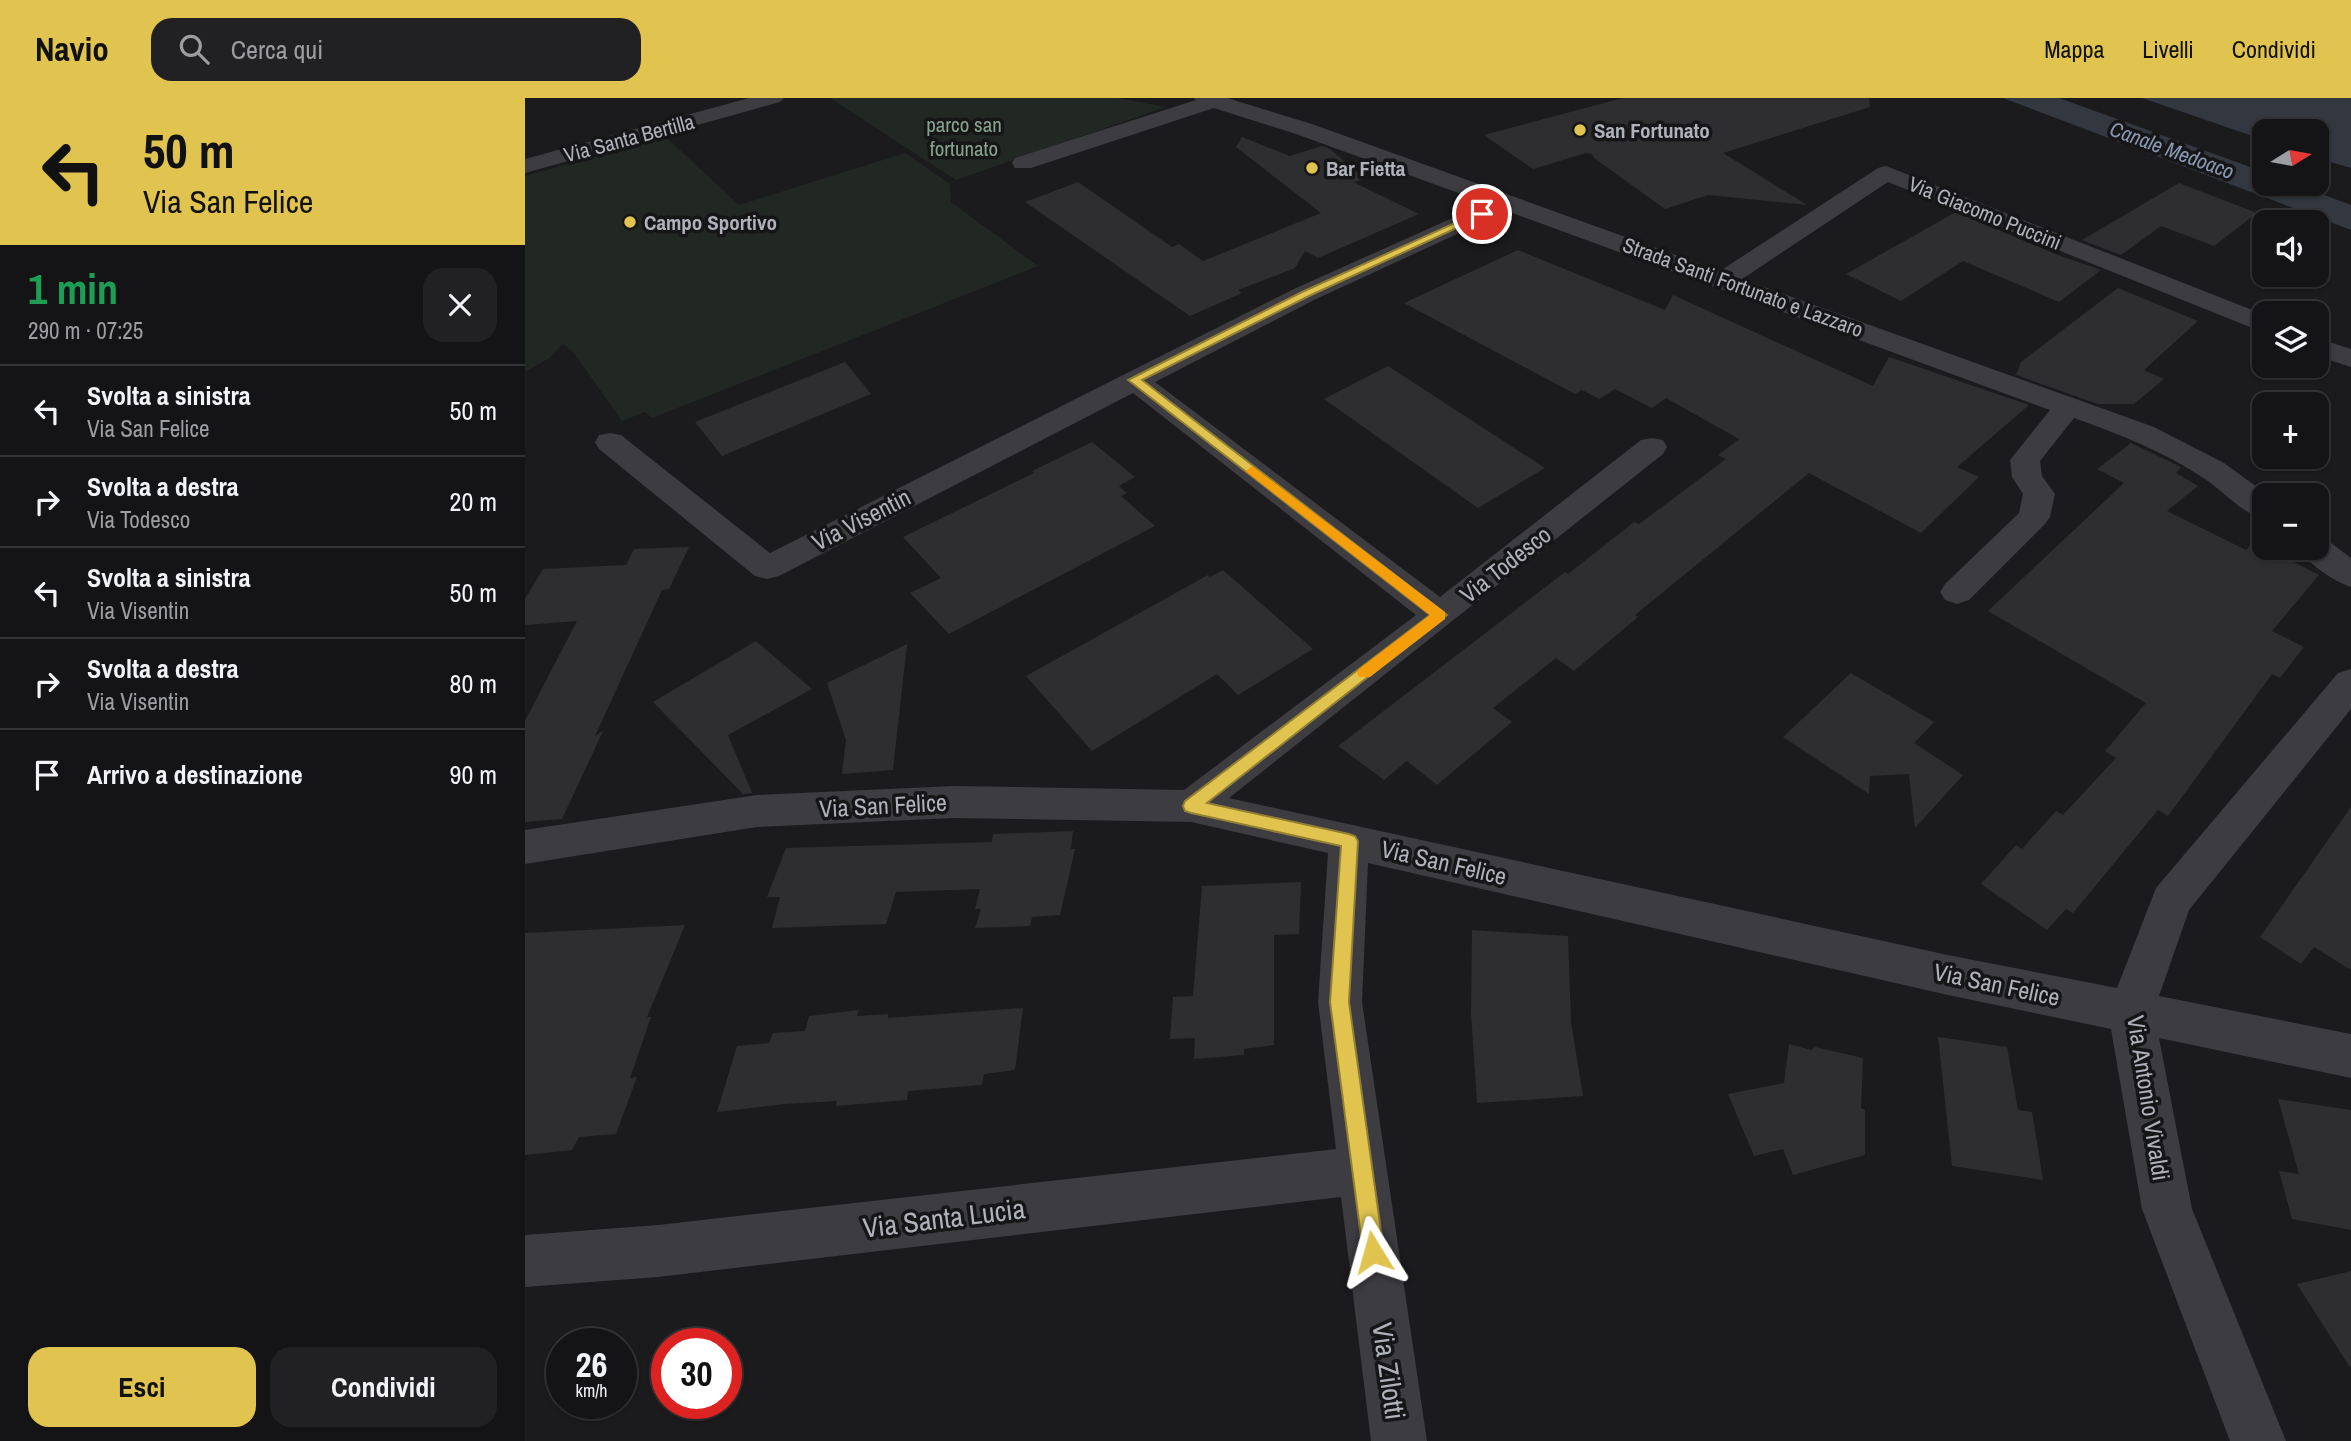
<!DOCTYPE html>
<html lang="it">
<head>
<meta charset="utf-8">
<style>
	:root { --surface:#141416; --page:#212123; --text:#f1f3f6; --muted:#9d9ea1; --line:#333335; --accent:#e0c44f }
	body { margin:0; font-family:"Archivo Narrow",sans-serif; background:var(--page); color:var(--text); height:100vh; display:flex; flex-direction:column; font-size:26px; white-space:nowrap }
	* { box-sizing:border-box; margin:0 }
	p { font-size:23px; color:var(--muted) }
	.icon { flex:none; width:38px; height:38px; fill:none; stroke:currentColor; stroke-width:2; stroke-linecap:round; stroke-linejoin:round }
	.map { position:relative; flex:1; overflow:hidden }
	.drawer { display:flex; flex-direction:column; background:var(--surface); width:525px }
	.drawer>* { flex:none }
	.hud { background:#e0c44f; color:#111; overflow:hidden }
	.needle { width:46px; rotate:79deg }
	.tools { position:absolute; left:1727px; top:21px; display:grid; gap:14px }
	.tools a { display:grid; place-items:center; width:77px; height:77px; border-radius:14px; background:var(--surface); box-shadow:0 2px 5px #0004,0 0 0 2px var(--line); font-size:35px }
	.speed { position:absolute; left:21px; top:1230px; display:flex; gap:14px; font-size:35px; font-weight:700; text-align:center }
	.speed>* { display:grid; place-content:center; width:91px; height:91px; border-radius:50%; background:var(--surface); box-shadow:0 2px 5px #0004,0 0 0 2px var(--line); line-height:1 }
	.speed small { font-size:18px; font-weight:400 }
	.speed .limit { border:10px solid #d22; background:#fff; color:#111 }
	.pin { position:absolute; display:grid; place-items:center; width:60px; height:60px; color:#fff; margin:-30px; border:4px solid #fff; border-radius:50%; box-shadow:0 2px 7px #0007 }
	.me { position:absolute; width:77px; margin:-38px; rotate:352deg; stroke-linejoin:round; filter:drop-shadow(0 0 5px #0008) }
	.turn { display:flex; align-items:center; gap:24px; height:147px; padding:0 28px; font-size:32px }
	.turn .icon { width:91px; height:91px; stroke-width:2.5 }
	.turn b { display:block; font-size:49px; line-height:60px }
	.round { display:grid; place-items:center; flex:none; width:74px; height:74px; border-radius:21px; background:var(--page) }
	.head { display:flex; align-items:center; justify-content:space-between; height:119px; padding:0 28px }
	h1 { font-size:42px; font-weight:700; line-height:52px; color:#1e9e55 }
	.cta { display:flex; gap:14px; margin-top:auto; padding:14px 28px }
	.cta a { flex:1; height:80px; border-radius:21px; background:var(--accent); color:#111; font-size:28px; font-weight:700; line-height:80px; text-align:center }
	.cta a+a { background:var(--page); color:var(--text) }
	ul { padding:0; list-style:none }
	li { display:flex; align-items:center; gap:21px; height:91px; padding:0 28px; border-top:2px solid var(--line) }
	li div { flex:1 }
	li b { display:block; font-size:26px }
	li em { font-style:normal }
	header { display:flex; align-items:center; gap:42px; box-sizing:border-box; height:98px; padding:0 35px; background:var(--accent); color:#111 }
	header strong { font-size:33px }
	nav { display:flex; gap:38px; margin-inline-start:auto; font-size:24px }
	.search { width:490px; height:63px; background:var(--page); display:flex; align-items:center; gap:18px; box-sizing:border-box; padding:0 24px; border-radius:21px; color:var(--muted); font-size:26px }
	main { display:flex; flex:1; min-height:0 }
	.map>svg:first-child { display:block }
	.green { fill:#212723 }
	.water { fill:#323740 }
	.building { fill:#2e2e30 }
	.lines { fill:none; stroke-linecap:round; stroke-linejoin:round }
	.street { fill:#3c3c41; fill-rule:evenodd }
	.route { fill:#e0c44f; stroke:#927f33; stroke-width:2 }
	.slow { fill:#f59e0b }
	.poi-dot { fill:#e0c44f; stroke:#161618; stroke-width:2.5 }
	.labels { text-anchor:middle; dominant-baseline:central; stroke-width:7; stroke-linejoin:round; paint-order:stroke }
	.far-park-label { font-size:21px; fill:#88a38d; stroke:#161618 }
	.far-poi-label { font-size:21px; font-weight:bold; fill:#afb1bb; stroke:#161618; text-anchor:start }
	.far-street-label { font-size:21px; fill:#afb1bb; stroke:#161618 }
	.far-water-label { font-size:21px; font-style:italic; fill:#8a99b1; stroke:#161618 }
	.street-label { font-size:24px; fill:#afb1bb; stroke:#161618 }
	.near-street-label { font-size:28px; fill:#afb1bb; stroke:#161618 }
</style>
</head>
<body>
<header>
<strong>Navio</strong>
<div class="search"><svg class="icon" aria-label="search" viewBox="0 0 24 24"><circle cx="10" cy="10" r="6"/><path d="M15 15l6 6"/></svg>Cerca qui</div>
<nav><a>Mappa</a><a>Livelli</a><a>Condividi</a></nav>
</header>
<main>
<section class="drawer">
<div class="hud">
<div class="turn"><svg class="icon" aria-label="left" viewBox="0 0 24 24"><path d="M17 20v-9H6M10 6l-5 5 5 5"/></svg><div><b>50 m</b>Via San Felice</div></div>
</div>
<div class="head"><div><h1>1 min</h1><p>290 m · 07:25</p></div><a class="round"><svg class="icon" aria-label="close" viewBox="0 0 24 24"><path d="M6 6l12 12M18 6L6 18"/></svg></a></div>
<ul>
<li><svg class="icon" aria-label="left" viewBox="0 0 24 24"><path d="M17 20v-9H6M10 6l-5 5 5 5"/></svg><div><b>Svolta a sinistra</b><p>Via San Felice</p></div><em>50 m</em></li>
<li><svg class="icon" aria-label="right" viewBox="0 0 24 24"><path d="M7 20v-9h11M14 6l5 5-5 5"/></svg><div><b>Svolta a destra</b><p>Via Todesco</p></div><em>20 m</em></li>
<li><svg class="icon" aria-label="left" viewBox="0 0 24 24"><path d="M17 20v-9H6M10 6l-5 5 5 5"/></svg><div><b>Svolta a sinistra</b><p>Via Visentin</p></div><em>50 m</em></li>
<li><svg class="icon" aria-label="right" viewBox="0 0 24 24"><path d="M7 20v-9h11M14 6l5 5-5 5"/></svg><div><b>Svolta a destra</b><p>Via Visentin</p></div><em>80 m</em></li>
<li><svg class="icon" aria-label="arrive" viewBox="0 0 24 24"><path d="M6 21V4h12l-3 4 3 4H6"/></svg><div><b>Arrivo a destinazione</b></div><em>90 m</em></li>
</ul>
<div class="cta"><a>Esci</a><a>Condividi</a></div>
</section>
<div class="map">
<svg width="1826" height="1343" viewBox="0 0 1826 1343">
	<rect width="100%" height="100%" fill="#1b1b1d"/>
	<g class="green">
		<polygon points="305,0 593,0 641,9 431,82"/>
		<polygon points="141,39 214,107 380,55 425,86 426,104 513,168 127,320 120,314 97,323 49,255 38,246 23,261 0,274 0,78"/>
	</g>
	<g class="water">
		<polygon points="1478,0 1534,0 1739,74 1740,86 1770,86 1826,107 1826,132"/>
		<polygon points="1617,0 1826,0 1826,70 1792,60 1792,33 1740,33 1739,42"/>
	</g>
	<g class="building">
		<polygon points="1098,0 1344,0 1345,9 1198,55 1282,107 1183,97 1140,111 1069,60 1067,56 1061,55 1008,71 959,37"/>
		<polygon points="717,39 765,58 797,48 805,51 840,81 828,84 894,116 793,160 780,153 770,170 713,192 717,195 665,218 500,104 553,84 647,149 654,146 678,163 796,115 711,49"/>
		<polygon points="1654,85 1732,115 1689,148 1636,128 1596,157 1557,142"/>
		<polygon points="1431,114 1533,157 1576,172 1534,204 1438,163 1376,203 1321,176"/>
		<polygon points="993,152 1140,212 1148,197 1348,288 1364,259 1504,307 1432,369 1454,379 1396,435 1284,375 1110,517 1113,519 1049,573 1031,560 968,610 987,624 912,687 882,663 859,682 813,648 1040,474 1043,476 1109,424 1114,426 1201,361 1193,357 1214,341 1141,300 1127,310 1090,291 1074,301 1057,292 1050,296 879,205"/>
		<polygon points="1593,190 1673,223 1619,272 1639,281 1609,306 1573,306 1491,277 1496,264"/>
		<polygon points="320,264 346,296 197,358 170,324"/>
		<polygon points="863,268 1020,370 953,410 799,301"/>
		<polygon points="567,344 610,379 594,388 602,395 596,398 630,428 424,536 385,495 416,480 378,439 509,375 507,373"/>
		<polygon points="1606,345 1656,369 1651,375 1673,388 1642,413 1721,452 1734,437 1740,440 1740,450 1760,450 1768,454 1763,461 1794,477 1747,533 1779,549 1755,580 1747,576 1643,718 1633,712 1548,815 1541,811 1522,832 1456,786 1491,747 1497,751 1531,713 1538,717 1591,660 1580,653 1621,605 1463,513 1599,385 1572,371"/>
		<polygon points="164,449 144,491 137,492 70,638 78,633 37,721 0,724 0,623 52,523 0,527 0,501 18,471 101,467 109,451"/>
		<polygon points="698,472 788,551 713,597 692,576 567,653 501,578 683,477 685,479"/>
		<polygon points="231,543 287,591 203,637 227,695 218,696 128,604"/>
		<polygon points="382,546 368,672 317,676 321,642 302,585"/>
		<polygon points="1326,575 1409,624 1389,645 1438,677 1390,730 1384,676 1345,678 1344,696 1258,639"/>
		<polygon points="1826,709 1826,872 1789,849 1776,866 1735,839"/>
		<polygon points="548,733 546,751 550,751 535,817 507,819 505,828 450,830 456,811 450,811 455,791 371,794 361,826 247,830 255,799 242,799 261,750 467,744 468,736"/>
		<polygon points="776,784 774,836 749,837 749,947 719,951 719,957 669,961 670,940 645,941 648,899 668,898 677,788"/>
		<polygon points="160,827 122,919 126,919 105,980 112,979 91,1036 54,1039 47,1052 0,1057 0,835"/>
		<polygon points="947,832 1043,838 1046,924 1058,998 952,1005 946,915"/>
		<polygon points="498,910 490,972 459,976 457,987 383,993 382,1002 311,1008 312,1003 260,1006 192,1014 212,948 244,945 248,935 280,933 284,918 334,912 332,918 363,916 363,920"/>
		<polygon points="1413,939 1482,949 1493,1012 1507,1014 1518,1082 1427,1068"/>
		<polygon points="1264,946 1286,952 1290,949 1338,960 1336,1010 1340,1012 1340,1057 1268,1077 1258,1051 1229,1058 1203,996 1259,985"/>
		<polygon points="1753,1001 1826,1012 1826,1132 1767,1121 1754,1073 1774,1076"/>
		<polygon points="1826,1173 1826,1271 1772,1186"/>
	</g>
	<g class="lines">
		<g class="street">
			<polygon points="224,0 259,0 255,4 0,75 0,61"/>
			<path d="M 669,0 L 702,0 L 787,26 L 1195,173 L 1353,70 L 1361,68 L 1740,217 L 1740,235 L 1363,84 L 1217,181 L 1629,329 L 1699,365 L 1743,397 L 1740,397 L 1740,421 C 1715,415 1698,392 1677,379 C 1638,353 1593,336 1549,320 L 1515,363 L 1517,378 L 1530,396 L 1525,419 L 1520,426 L 1444,502 L 1432,506 L 1420,502 L 1415,494 L 1420,486 L 1494,415 L 1498,396 L 1487,379 L 1485,362 L 1525,312 L 982,113 L 789,202 L 630,284 L 915,499 L 1116,342 L 1127,340 L 1138,342 L 1142,349 L 1138,356 L 704,700 L 1423,857 L 1592,890 L 1631,790 L 1813,575 L 1826,571 L 1826,611 L 1664,812 L 1634,898 L 1826,936 L 1826,980 L 1634,940 L 1667,1111 L 1761,1343 L 1705,1343 L 1617,1111 L 1586,931 L 1423,897 L 843,765 L 837,904 L 902,1343 L 846,1343 L 816,1099 L 133,1179 L 0,1189 L 0,1137 L 133,1127 L 811,1051 L 793,904 L 803,755 L 666,724 L 429,720 L 232,729 L 0,766 L 0,732 L 232,697 L 429,688 L 659,692 L 891,517 L 608,295 L 254,478 L 242,481 L 230,478 L 74,351 L 70,344 L 74,337 L 85,335 L 96,337 L 245,455 L 771,190 L 961,105 L 771,36 L 689,10 L 506,70 L 490,70 L 487,65 L 490,60 L 671,2 Z"/>
			<polygon points="1792,240 1826,251 1826,269 1792,258"/>
			<path d="M 1792,439 L 1802,442 L 1826,460 L 1826,489 C 1808,483 1783,466 1774,450 L 1792,450 Z"/>
		</g>
	</g>
	<polygon class="route" points="954,114 962,116 784,198 617,282 922,517 682,705 824,736 830,738 833,743 824,904 859,1154 856,1161 848,1164 841,1161 838,1154 805,904 816,748 666,715 660,713 658,708 660,703 905,517 603,282 777,194"/>
	<polygon class="slow" points="727,368 920,514 920,521 845,579 834,579 832,575 834,571 905,517 723,375 721,373"/>
	<g class="poi-dot">
		<circle cx="1055" cy="32" r="7"/>
		<circle cx="787" cy="70" r="7"/>
		<circle cx="105" cy="124" r="7"/>
	</g>
	<g class="labels">
		<g class="far-park-label">
			<text x="439" y="26">parco san<tspan x="439" dy="24">fortunato</tspan></text>
		</g>
		<g class="far-poi-label">
			<text x="1069" y="32">San Fortunato</text>
			<text x="801" y="70">Bar Fietta</text>
			<text x="119" y="124">Campo Sportivo</text>
		</g>
		<g class="far-street-label">
			<text transform="translate(104 40) rotate(-15)">Via Santa Bertilla</text>
			<text transform="translate(1460 115) rotate(22)">Via Giacomo Puccini</text>
			<text transform="translate(1218 189) rotate(20)">Strada Santi Fortunato e Lazzaro</text>
		</g>
		<g class="far-water-label">
			<text transform="translate(1647 52) rotate(20)">Canale Medoaco</text>
		</g>
		<g class="street-label">
			<text transform="translate(336 421) rotate(-27)">Via Visentin</text>
			<text transform="translate(980 466) rotate(-38)">Via Todesco</text>
			<text transform="translate(358 707) rotate(-3)">Via San Felice</text>
			<text transform="translate(919 764) rotate(13)">Via San Felice</text>
			<text transform="translate(1472 886) rotate(12)">Via San Felice</text>
			<text transform="translate(1624 1000) rotate(81)">Via Antonio Vivaldi</text>
		</g>
		<g class="near-street-label">
			<text transform="translate(419 1120) rotate(-7)">Via Santa Lucia</text>
			<text transform="translate(864 1273) rotate(82)">Via Zilotti</text>
		</g>
	</g>
</svg>
<div class="tools">
<a><svg class="needle" viewBox="-14 -14 28 28"><path d="M0-13l5 13h-10z" fill="#e53935"/><path d="M0 13l5-13h-10z" fill="#9d9ea1"/></svg></a>
<a><svg class="icon" aria-label="sound" viewBox="0 0 24 24"><path d="M4 9h4l5-4v14l-5-4H4zM17 9q2 3 0 6"/></svg></a>
<a><svg class="icon" aria-label="layers" viewBox="0 0 24 24"><path d="M12 4l9 5-9 5-9-5zM3 14l9 5 9-5"/></svg></a>
<a>+</a>
<a>−</a>
</div>
<div class="speed"><div>26<small>km/h</small></div><div class="limit">30</div></div>
<div class="pin" style="left:957px;top:116px;background:#d93025"><svg class="icon" aria-label="arrive" viewBox="0 0 24 24"><path d="M6 21V4h12l-3 4 3 4H6"/></svg></div>
<svg class="me" style="left:848px;top:1154px" viewBox="-20 -20 40 40"><path d="M0-17L14 15 0 8-14 15z" fill="#e0c44f" stroke="#fff" stroke-width="4"/></svg>
</div>
</main>
</body>
</html>
